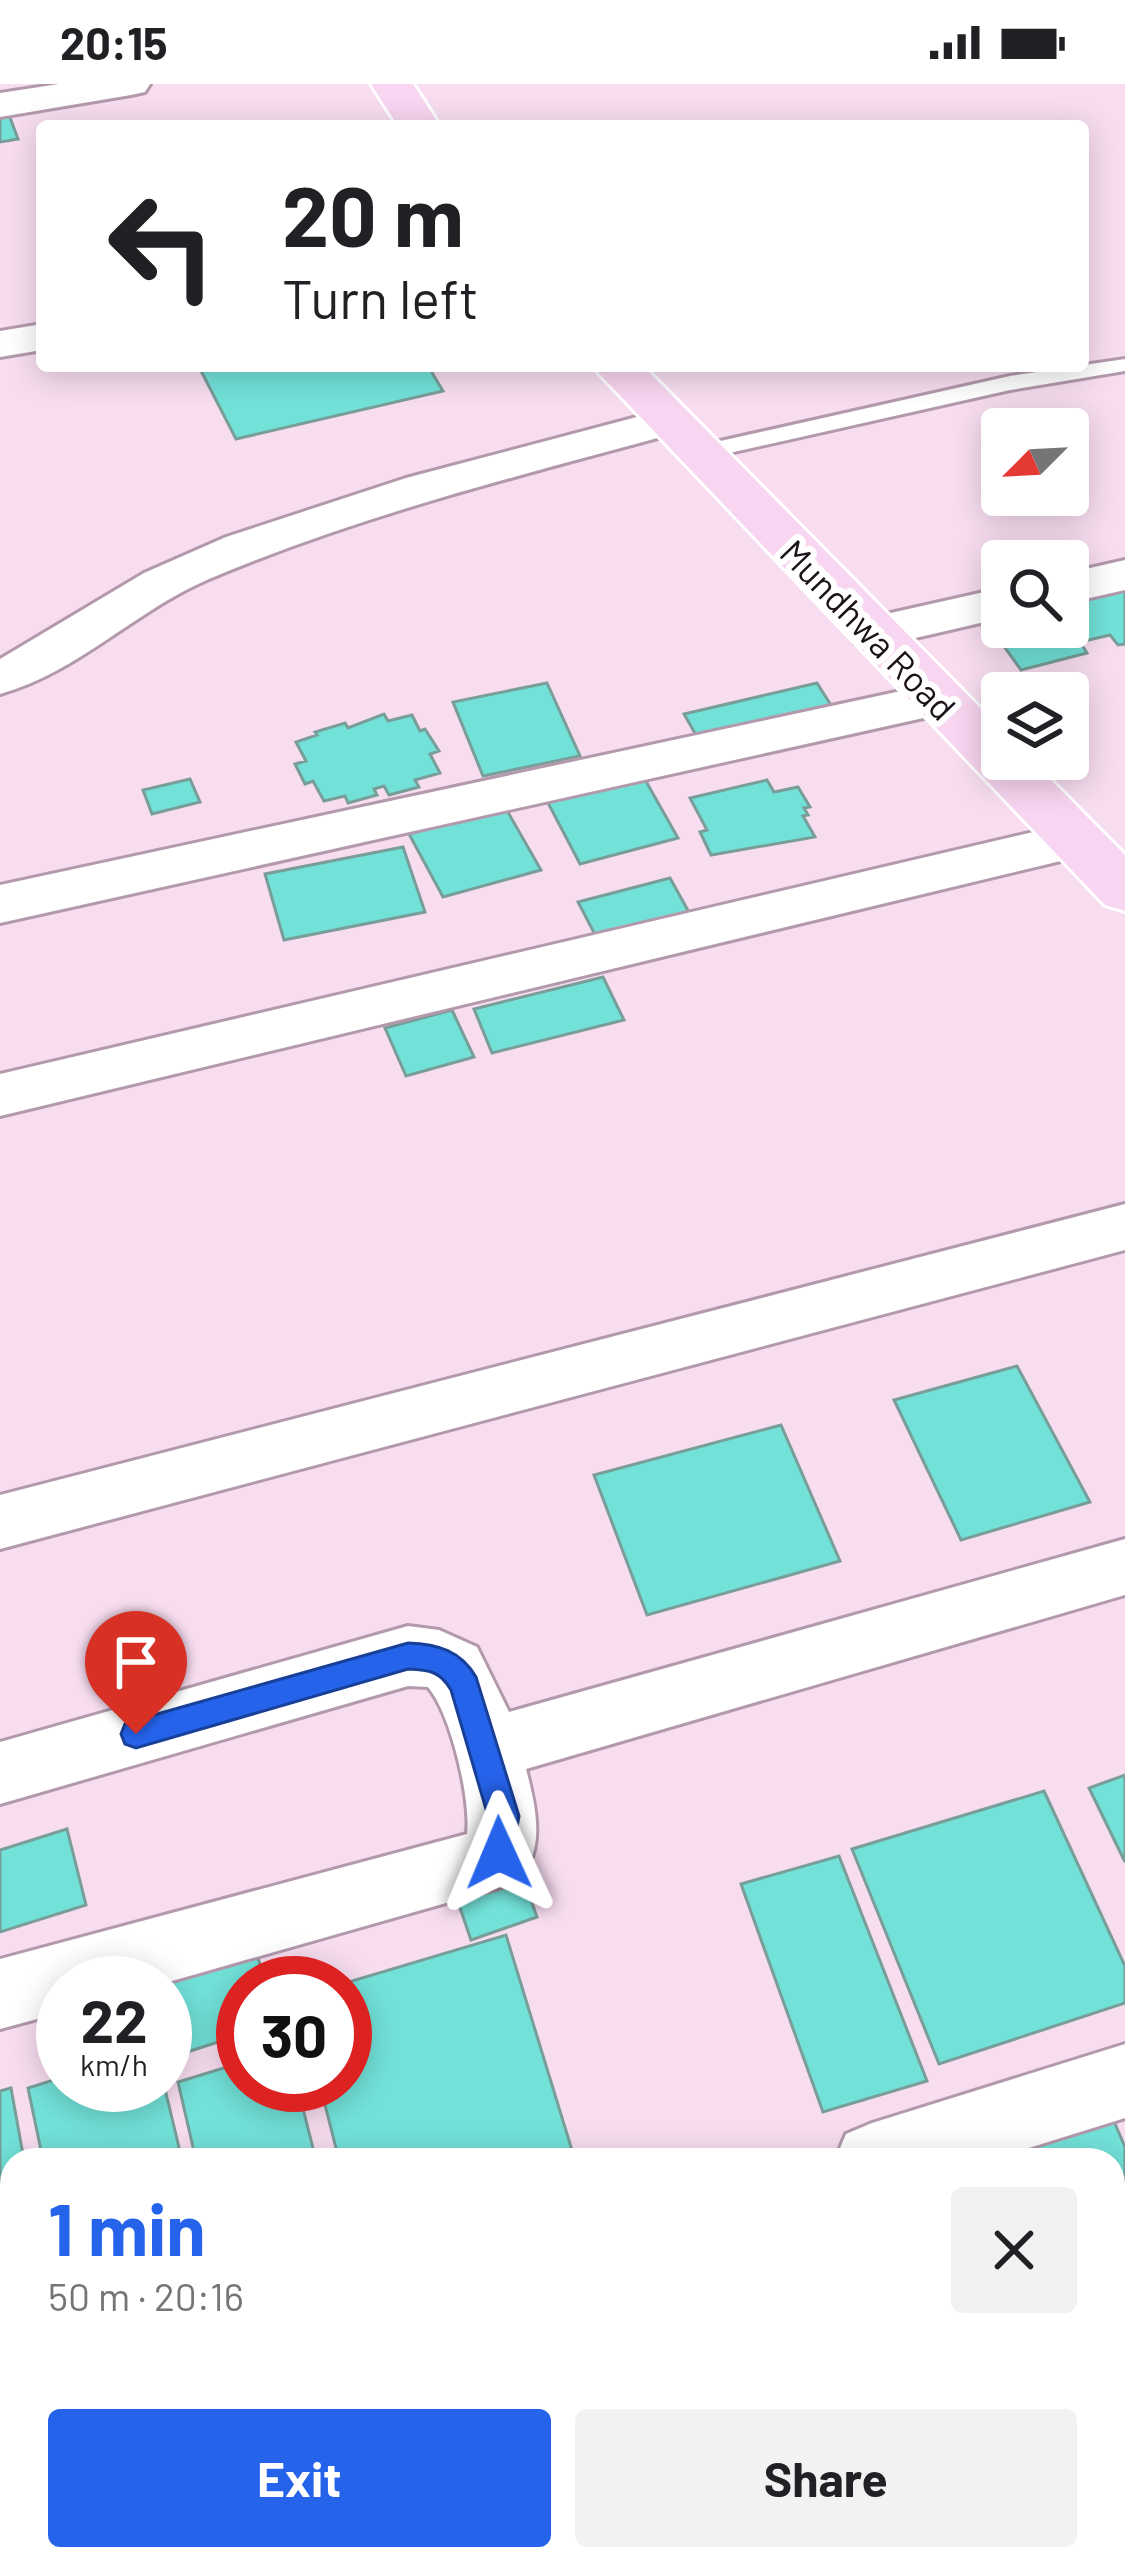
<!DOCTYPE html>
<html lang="en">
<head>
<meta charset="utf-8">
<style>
	:root { --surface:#fff; --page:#f2f2f2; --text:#202124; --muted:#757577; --accent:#2563eb }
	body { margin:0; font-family:Barlow,sans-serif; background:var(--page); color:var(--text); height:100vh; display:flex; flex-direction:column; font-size:45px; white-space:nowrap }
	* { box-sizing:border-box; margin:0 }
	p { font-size:39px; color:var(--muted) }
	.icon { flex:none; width:66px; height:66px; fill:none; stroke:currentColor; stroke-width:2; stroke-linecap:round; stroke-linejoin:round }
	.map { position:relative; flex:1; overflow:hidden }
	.drawer { position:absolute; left:0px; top:2064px; width:1125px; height:423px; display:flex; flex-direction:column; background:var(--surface); border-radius:36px 36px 0 0; box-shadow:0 6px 30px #0003 }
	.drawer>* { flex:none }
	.guide { position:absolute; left:36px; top:36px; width:1053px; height:252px; border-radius:12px; box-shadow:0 6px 30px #0003; background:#fff; color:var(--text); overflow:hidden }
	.needle { width:78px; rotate:246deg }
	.buttons { position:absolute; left:981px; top:324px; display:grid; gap:24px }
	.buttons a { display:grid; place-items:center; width:108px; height:108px; border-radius:12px; background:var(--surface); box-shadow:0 6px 30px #0003; font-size:60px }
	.speed { position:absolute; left:36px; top:1872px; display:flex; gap:24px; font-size:60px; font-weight:700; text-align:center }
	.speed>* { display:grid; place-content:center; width:156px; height:156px; border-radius:50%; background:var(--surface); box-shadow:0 6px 30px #0003; line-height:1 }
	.speed small { font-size:30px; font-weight:400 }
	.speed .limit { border:18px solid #d22; background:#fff; color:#111 }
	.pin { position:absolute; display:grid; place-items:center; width:102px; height:102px; color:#fff; margin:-123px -51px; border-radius:50% 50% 50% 0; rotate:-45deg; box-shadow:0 0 12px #0007 }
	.pin .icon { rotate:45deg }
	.me { position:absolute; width:132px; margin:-66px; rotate:359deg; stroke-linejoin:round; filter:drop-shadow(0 0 9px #0008) }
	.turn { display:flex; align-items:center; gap:42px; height:252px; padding:0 48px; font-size:54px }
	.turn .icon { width:156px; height:156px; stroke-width:2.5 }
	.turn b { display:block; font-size:84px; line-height:102px }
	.round { display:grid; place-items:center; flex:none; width:126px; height:126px; border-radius:12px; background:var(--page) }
	.overview { display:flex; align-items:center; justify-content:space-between; height:204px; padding:0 48px }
	h1 { font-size:72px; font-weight:700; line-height:90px; color:var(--accent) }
	.primary-button { display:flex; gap:24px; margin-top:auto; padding:24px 48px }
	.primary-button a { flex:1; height:138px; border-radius:12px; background:var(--accent); color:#fff; font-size:48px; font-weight:700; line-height:138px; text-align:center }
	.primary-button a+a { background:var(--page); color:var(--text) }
	.status { display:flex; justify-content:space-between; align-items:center; height:84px; padding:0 60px; background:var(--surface); direction:ltr }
	.status svg { height:33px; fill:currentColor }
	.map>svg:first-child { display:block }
	.building { fill:#72e2d9; stroke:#799d99; stroke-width:3 }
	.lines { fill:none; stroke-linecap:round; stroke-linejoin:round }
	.lane-casing { stroke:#b299ac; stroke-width:6 }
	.street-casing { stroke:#b299ac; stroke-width:6 }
	.primary-casing { stroke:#fff; stroke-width:6 }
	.lane { fill:#fff; fill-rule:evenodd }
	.street { fill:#fff; fill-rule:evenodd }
	.primary { fill:#f8d5f0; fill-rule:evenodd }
	.route { fill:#2563eb; stroke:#184099; stroke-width:3 }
	.labels { text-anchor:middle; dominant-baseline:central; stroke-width:12; stroke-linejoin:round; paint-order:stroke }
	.far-street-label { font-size:36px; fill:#1b1219; stroke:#fff }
</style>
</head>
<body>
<div class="status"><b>20:15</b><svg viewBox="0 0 49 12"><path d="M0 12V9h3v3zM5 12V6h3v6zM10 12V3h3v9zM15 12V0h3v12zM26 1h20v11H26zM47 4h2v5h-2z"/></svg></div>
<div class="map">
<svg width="1125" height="2485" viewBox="0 0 1125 2485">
	<rect width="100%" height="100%" fill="#f8ddf1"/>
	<g class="building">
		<polygon points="8,28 18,55 0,58 0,29"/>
		<polygon points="428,282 443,307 236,355 199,283"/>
		<polygon points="1125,504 1125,560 1118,561 1110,551 1080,558 1087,569 1021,586 986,537 1002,533 1002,543 1068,543 1068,518"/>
		<polygon points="547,599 580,672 483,692 453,618"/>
		<polygon points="817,599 834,626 700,658 684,630"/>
		<polygon points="384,630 388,637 412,631 420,647 425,645 439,667 430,670 440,689 415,696 419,703 389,711 384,702 374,705 377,711 348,719 345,712 324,717 313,697 305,700 295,680 306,677 296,658 317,651 315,648 345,639 348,644"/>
		<polygon points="643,692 678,754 580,780 547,717"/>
		<polygon points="190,695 200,718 152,730 143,706"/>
		<polygon points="767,696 774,708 798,703 810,723 804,724 808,731 803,732 815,753 711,771 700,748 707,746 690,714"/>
		<polygon points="505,723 541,786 443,813 409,750"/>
		<polygon points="403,763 425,828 284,856 265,790"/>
		<polygon points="670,794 695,839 602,864 578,818"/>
		<polygon points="603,893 624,936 492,969 474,925"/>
		<polygon points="452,926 474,973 406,992 385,944"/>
		<polygon points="1017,1282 1090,1418 961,1456 894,1316"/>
		<polygon points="781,1341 840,1477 647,1531 594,1391"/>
		<polygon points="1125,1691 1125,1778 1089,1704"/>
		<polygon points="1044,1707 1125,1882 1125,1919 939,1980 852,1765"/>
		<polygon points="67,1745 86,1821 0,1848 0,1766"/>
		<polygon points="839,1772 927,1997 823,2028 741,1800"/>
		<polygon points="523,1793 537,1833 471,1856 457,1815"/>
		<polygon points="506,1851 575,2076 339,2076 320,2001 345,2001 345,1899"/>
		<polygon points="254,1859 265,1899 243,1899 243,1950 175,1972 165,1934 165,1899 156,1899"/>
		<polygon points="243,1978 243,2001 297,2001 316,2076 196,2076 178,1998"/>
		<polygon points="63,1993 63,2001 164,2001 182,2076 43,2076 28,2004"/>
		<polygon points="11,2004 24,2076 12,2076 12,2263 0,2267 0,2007"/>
		<polygon points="1107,2021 1125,2063 1125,2188 1113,2192 1113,2076 925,2076"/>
		<polygon points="12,2377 12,2475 53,2475 54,2485 0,2485 0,2381"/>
		<polygon points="73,2475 268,2475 236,2485 75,2485"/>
	</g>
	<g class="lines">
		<g class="lane-casing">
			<polygon id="lane" points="1125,275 1125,287 1010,306 698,376 687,369 698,362 1010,292"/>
		</g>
		<g class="street-casing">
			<g id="street">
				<polygon points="59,0 150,0 145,8 131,11 0,33 0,9"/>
				<polygon points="42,240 42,266 0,273 0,247"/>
				<path d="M 667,325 L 683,329 L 689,338 L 683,347 C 523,391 362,430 209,495 C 136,526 77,589 0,610 L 0,575 L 144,489 L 226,453 L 406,394 Z"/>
				<polygon points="1125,476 1125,506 1068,519 1068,489"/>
				<polygon points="1002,504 1002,534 872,564 855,559 848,548 855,537"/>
				<polygon points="938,599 955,603 963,615 955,627 0,839 0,801"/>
				<polygon points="1076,738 1094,743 1102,756 1094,769 0,1032 0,990"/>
				<polygon points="1125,1120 1125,1166 0,1465 0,1411"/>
				<path d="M 1125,1455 L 1125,1511 L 526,1685 C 536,1723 549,1776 509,1801 L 165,1899 L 63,1899 L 63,1928 L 0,1945 L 0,1875 L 467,1750 C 471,1715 451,1630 428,1603 L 408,1602 L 0,1720 L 0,1658 L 408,1542 L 439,1546 L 477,1563 L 509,1628 Z"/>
				<polygon points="1125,1960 1125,2034 990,2076 835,2076 846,2050 872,2039"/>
				<polygon points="12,2303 12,2383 0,2387 0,2307"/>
			</g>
		</g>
		<g class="primary-casing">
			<g id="primary">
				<polygon points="371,0 413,0 440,42 398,42"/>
				<polygon points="592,282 643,282 1002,646 1002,675 1030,675 1125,771 1125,827 1105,821"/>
			</g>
		</g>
		<use href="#lane" class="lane"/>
		<use href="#street" class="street"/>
		<use href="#primary" class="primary"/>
	</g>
	<path class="route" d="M 408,1559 C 438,1560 461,1567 476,1593 L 519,1732 L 510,1779 L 499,1784 L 488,1779 L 483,1769 L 488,1732 L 451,1606 C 440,1587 429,1586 408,1585 L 136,1664 L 125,1660 L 121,1650 L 125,1640 L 136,1636 Z"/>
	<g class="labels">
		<g class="far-street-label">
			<text transform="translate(869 545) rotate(46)">Mundhwa Road</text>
		</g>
	</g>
</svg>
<div class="buttons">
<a><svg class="needle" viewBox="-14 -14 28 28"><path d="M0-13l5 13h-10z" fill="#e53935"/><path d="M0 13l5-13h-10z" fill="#757577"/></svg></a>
<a><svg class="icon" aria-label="search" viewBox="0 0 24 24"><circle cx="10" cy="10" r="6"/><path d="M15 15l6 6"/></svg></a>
<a><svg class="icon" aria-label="layers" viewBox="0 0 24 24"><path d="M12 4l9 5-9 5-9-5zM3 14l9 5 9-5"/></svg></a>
</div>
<div class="speed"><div>22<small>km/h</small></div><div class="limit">30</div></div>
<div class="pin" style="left:136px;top:1650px;background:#d93025"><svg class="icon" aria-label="arrive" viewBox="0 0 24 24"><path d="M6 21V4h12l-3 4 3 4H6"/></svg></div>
<svg class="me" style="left:499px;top:1769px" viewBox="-20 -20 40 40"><path d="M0-17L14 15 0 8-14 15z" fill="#2563eb" stroke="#fff" stroke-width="4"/></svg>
<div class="guide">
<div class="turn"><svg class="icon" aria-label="left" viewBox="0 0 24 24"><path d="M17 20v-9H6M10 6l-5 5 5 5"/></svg><div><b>20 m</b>Turn left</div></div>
</div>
<section class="drawer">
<div class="overview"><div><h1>1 min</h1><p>50 m · 20:16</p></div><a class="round"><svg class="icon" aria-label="close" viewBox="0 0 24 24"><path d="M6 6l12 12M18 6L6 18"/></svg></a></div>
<div class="primary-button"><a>Exit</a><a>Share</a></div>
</section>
</div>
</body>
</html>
